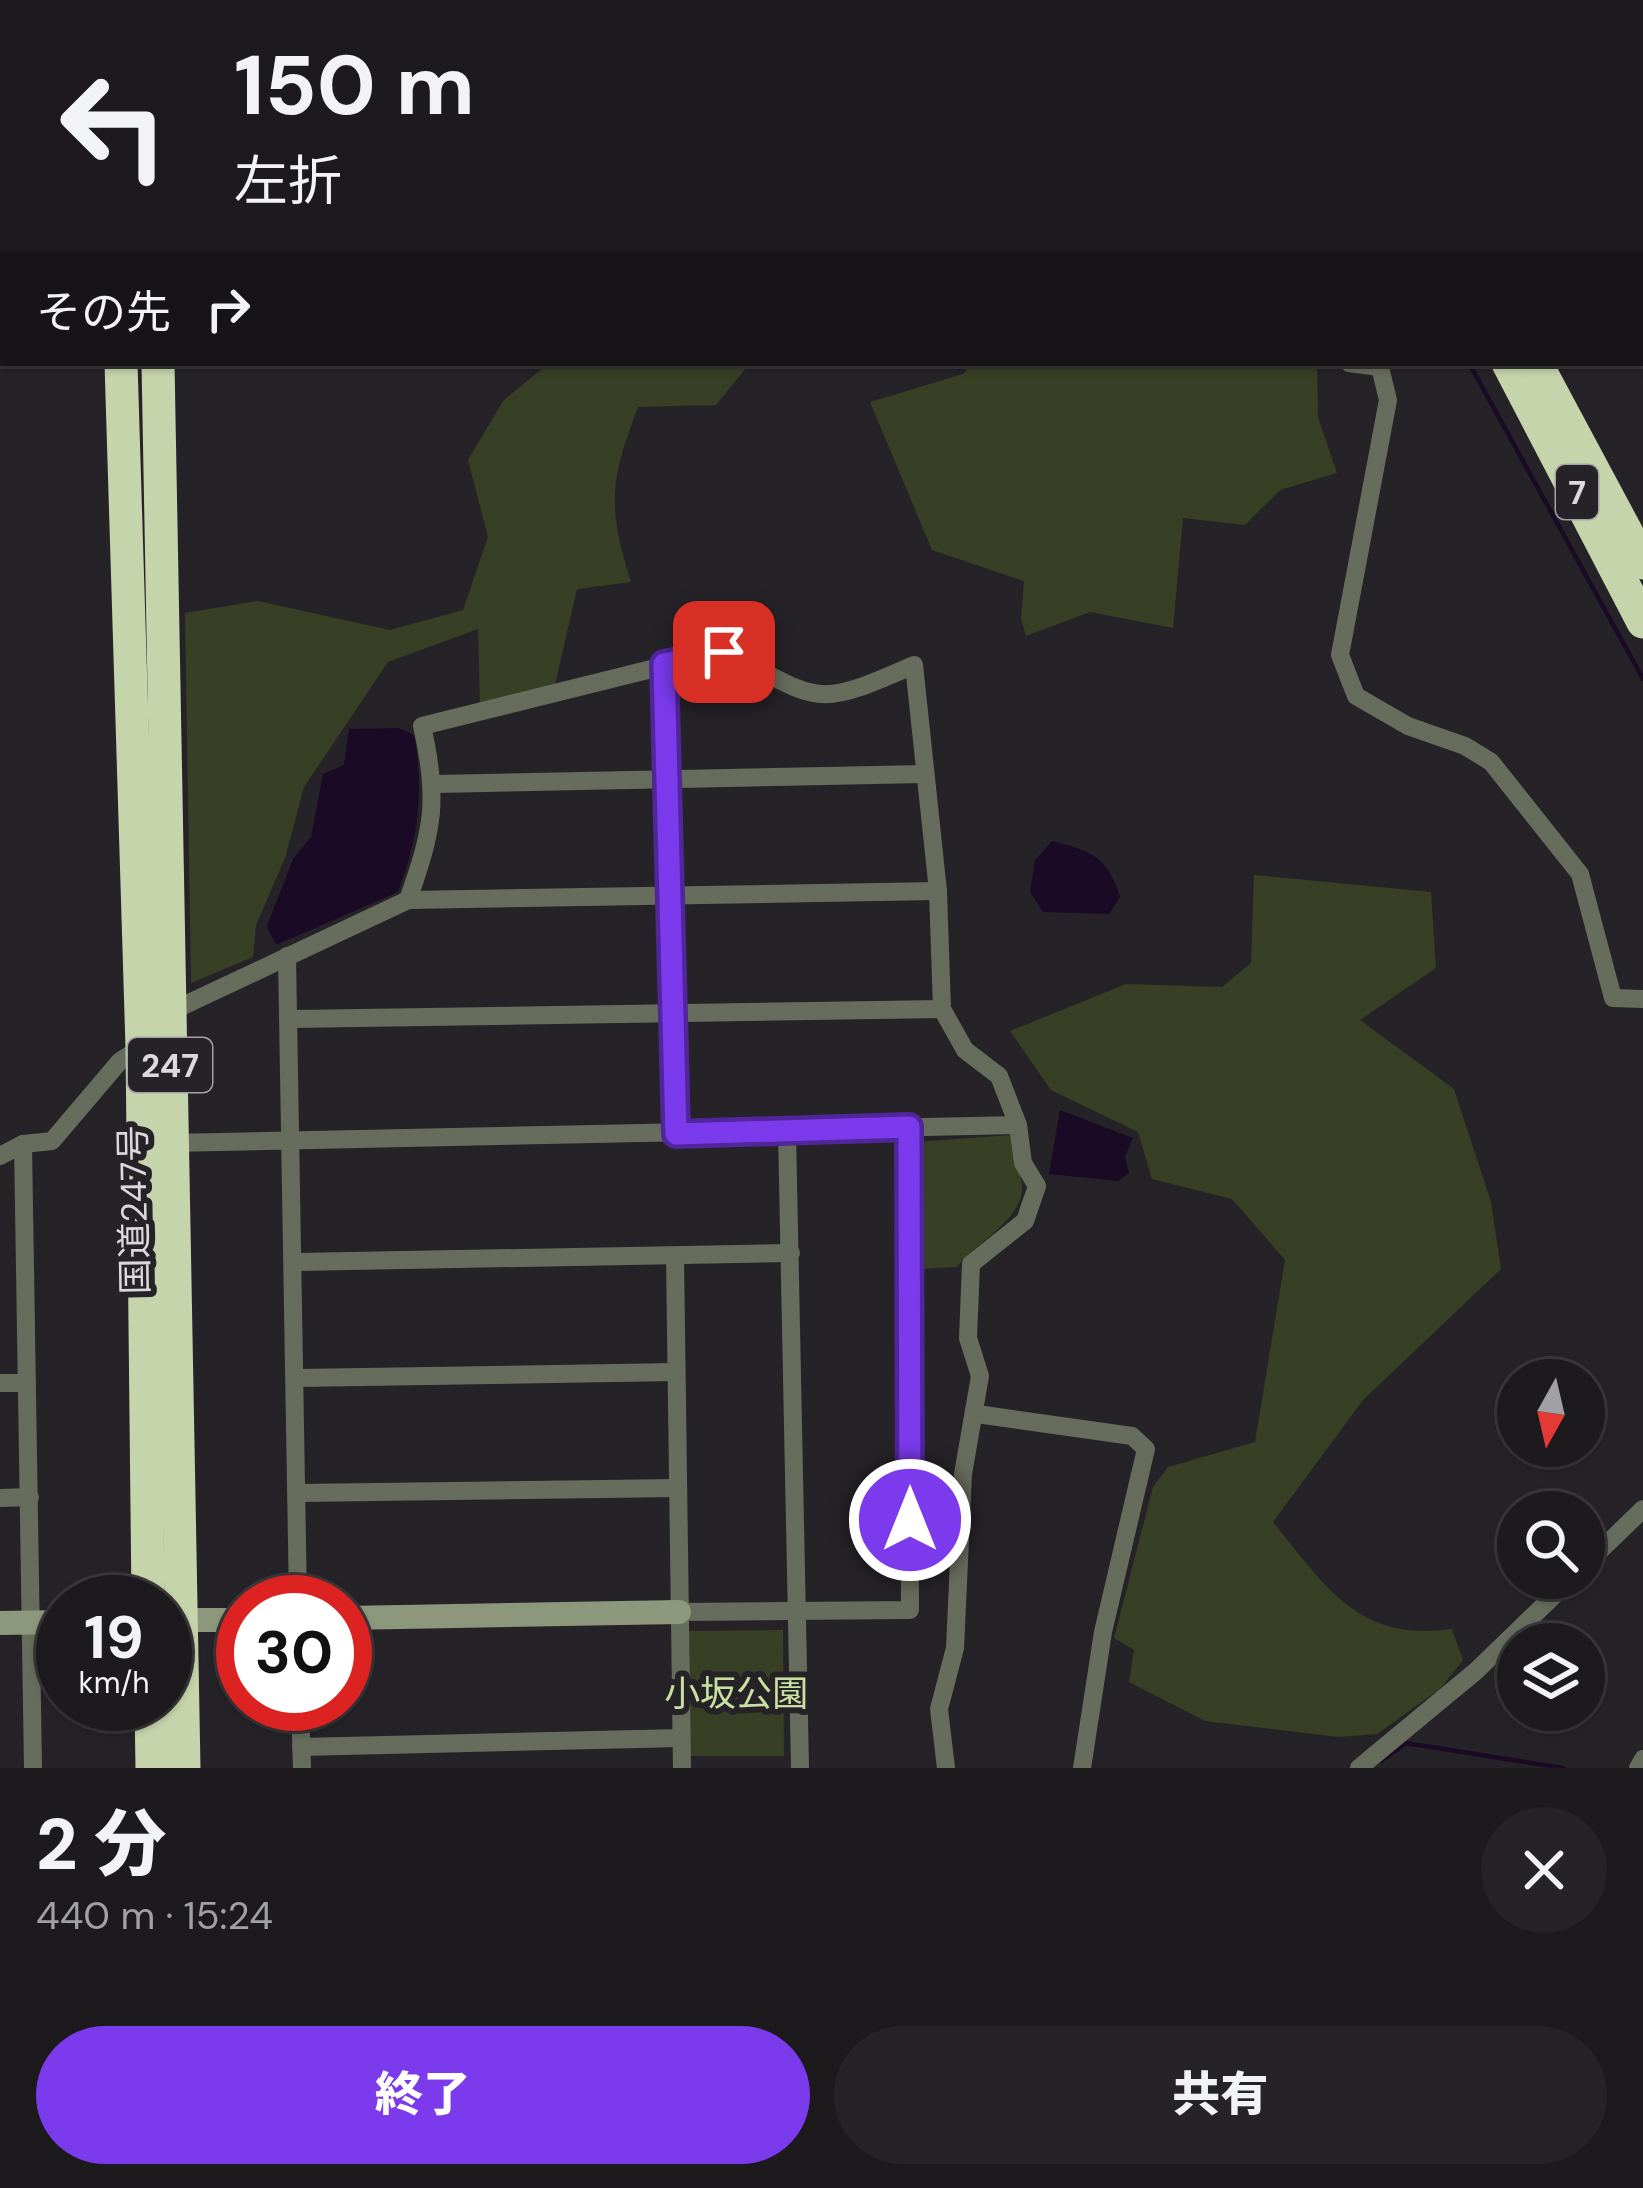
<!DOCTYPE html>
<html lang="ja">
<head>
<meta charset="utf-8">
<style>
	:root { --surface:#1c1a1d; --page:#252326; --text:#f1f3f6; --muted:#a0a1a4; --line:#3a383b; --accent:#7c3aed }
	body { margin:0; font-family:"DM Sans","Noto Sans JP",sans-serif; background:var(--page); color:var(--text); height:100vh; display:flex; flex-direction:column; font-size:45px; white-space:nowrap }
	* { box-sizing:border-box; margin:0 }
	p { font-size:39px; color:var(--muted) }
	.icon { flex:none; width:66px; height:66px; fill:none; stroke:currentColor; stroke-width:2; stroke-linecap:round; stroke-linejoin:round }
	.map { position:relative; height:1768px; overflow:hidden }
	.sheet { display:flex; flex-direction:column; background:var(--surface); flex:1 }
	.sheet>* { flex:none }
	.hud { position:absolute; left:0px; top:0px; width:1644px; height:366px; box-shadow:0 3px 9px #0004,0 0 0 3px var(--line); background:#1c1a1d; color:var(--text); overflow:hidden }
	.needle { width:78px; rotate:188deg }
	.tools { position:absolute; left:1497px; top:1359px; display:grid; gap:24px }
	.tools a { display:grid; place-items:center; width:108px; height:108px; border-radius:50%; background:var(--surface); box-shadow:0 3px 9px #0004,0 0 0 3px var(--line); font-size:60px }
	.speed { position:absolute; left:36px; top:1575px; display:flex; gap:24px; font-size:60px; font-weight:700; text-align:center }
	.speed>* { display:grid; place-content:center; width:156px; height:156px; border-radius:50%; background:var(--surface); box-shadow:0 3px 9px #0004,0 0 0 3px var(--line); line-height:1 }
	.speed small { font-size:30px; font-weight:400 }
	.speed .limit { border:18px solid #d22; background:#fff; color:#111 }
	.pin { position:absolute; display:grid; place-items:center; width:102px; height:102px; color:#fff; margin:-51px; border-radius:24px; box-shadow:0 6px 18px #0006 }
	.me { position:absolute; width:132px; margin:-66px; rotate:0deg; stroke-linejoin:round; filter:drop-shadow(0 0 9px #0008) }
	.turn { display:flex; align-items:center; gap:42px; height:252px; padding:0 36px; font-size:54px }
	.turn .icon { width:156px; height:156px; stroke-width:2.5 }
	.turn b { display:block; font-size:84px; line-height:102px }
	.then { display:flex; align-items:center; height:114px; padding:0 36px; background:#0003; gap:24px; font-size:45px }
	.round { display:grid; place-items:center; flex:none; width:126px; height:126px; border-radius:63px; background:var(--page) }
	.overview { display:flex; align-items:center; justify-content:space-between; height:204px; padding:0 36px }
	h1 { font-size:72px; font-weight:800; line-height:90px }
	.primary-button { display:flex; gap:24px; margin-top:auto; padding:24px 36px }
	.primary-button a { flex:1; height:138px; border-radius:72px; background:var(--accent); color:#fff; font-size:48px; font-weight:800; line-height:138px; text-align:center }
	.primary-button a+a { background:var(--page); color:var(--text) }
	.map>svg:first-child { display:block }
	.green { fill:#374025 }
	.water { fill:#1b0a26 }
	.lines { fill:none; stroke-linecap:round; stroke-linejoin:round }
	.stream { stroke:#1b0a26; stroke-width:4.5 }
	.street { stroke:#676d5d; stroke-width:18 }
	.secondary { stroke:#8d977c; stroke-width:24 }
	.highway { stroke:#c5d4ab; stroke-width:33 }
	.route-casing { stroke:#51269a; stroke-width:30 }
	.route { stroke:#7c3aed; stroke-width:21 }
	.labels { text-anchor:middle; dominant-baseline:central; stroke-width:12; stroke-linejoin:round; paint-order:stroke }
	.shield { fill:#252327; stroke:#a4a2a6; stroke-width:3 }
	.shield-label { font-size:33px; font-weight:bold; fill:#dbd9dc }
	.street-label { font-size:36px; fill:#dbd9dc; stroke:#252327 }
	.park-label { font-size:36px; fill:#cae0a0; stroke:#252327 }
</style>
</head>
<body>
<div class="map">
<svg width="1643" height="1768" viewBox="0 0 1643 1768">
	<rect width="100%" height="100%" fill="#252327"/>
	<g class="green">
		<path d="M 549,363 L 750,363 L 716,405 L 638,407 C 610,481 607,506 631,582 L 577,589 L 555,685 L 480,704 L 478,629 L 388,662 L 304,787 L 285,858 L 256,925 L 253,957 L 191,983 L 185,613 L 258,601 L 390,630 L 463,610 L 488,537 L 468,460 L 503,401 Z"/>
		<polygon points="972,363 1317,363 1318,417 1337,473 1280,490 1245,525 1183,518 1173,628 1090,612 1026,636 1021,618 1024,581 932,550 870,402 963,374"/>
		<path d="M 1254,875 L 1431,892 L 1436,968 L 1360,1020 L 1454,1089 L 1491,1202 L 1501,1269 L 1363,1400 L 1273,1522 C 1327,1588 1358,1642 1452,1629 L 1463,1660 L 1440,1689 L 1377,1734 L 1339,1737 L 1205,1721 L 1129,1682 L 1134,1650 L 1114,1638 L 1153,1487 L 1168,1467 L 1255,1442 L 1285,1260 L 1232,1199 L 1152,1179 L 1138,1132 L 1051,1090 L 1010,1031 L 1126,984 L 1222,987 L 1251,963 Z"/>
		<path d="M 1011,1135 C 1013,1152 1020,1168 1022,1184 C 1026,1218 976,1242 957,1267 L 916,1269 L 914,1142 Z"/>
		<polygon points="783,1630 784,1756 689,1756 688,1631"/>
	</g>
	<g class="water">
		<path d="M 399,728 L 414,735 C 424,794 419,836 398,892 L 276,945 L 267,926 L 293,859 L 311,837 L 323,774 L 344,765 L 349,729 Z"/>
		<path d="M 1052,841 C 1091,851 1107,856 1120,897 L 1109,914 L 1043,912 L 1030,892 L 1035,860 Z"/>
		<polygon points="1060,1110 1133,1138 1125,1157 1129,1173 1118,1181 1049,1174"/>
	</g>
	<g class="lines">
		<g class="stream">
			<polyline points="1280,0 1281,3"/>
			<polyline points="1469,363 1643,679"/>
			<polyline points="1381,1761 1406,1743 1563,1768"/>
		</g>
		<g class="street">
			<polyline points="185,0 187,3"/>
			<polyline points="1428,0 1435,3"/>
			<polyline points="0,288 3,288"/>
			<polyline points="1641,294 1643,296"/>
			<polyline points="1349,363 1380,367 1388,400 1340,655 1356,696 1408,726 1465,746 1491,762 1580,874 1613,998 1643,999"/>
			<polyline points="664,664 676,1134"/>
			<polyline points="435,784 924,774"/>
			<path d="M 408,900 C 433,829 439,800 422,726 L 724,651 C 821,701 812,710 914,665 L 938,891 L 942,1009 L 965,1050 L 999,1076 L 1018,1125 L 1023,1163 L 1037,1186 L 1025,1221 L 971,1264 L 968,1338 L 980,1376 L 963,1474 L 955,1648 L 939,1709 L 946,1768"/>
			<polyline points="287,956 298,1602"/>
			<polyline points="170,1012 408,900 938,891"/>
			<polyline points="292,1019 942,1009"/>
			<polyline points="787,1132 800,1768"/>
			<polyline points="171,1143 1018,1125"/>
			<polyline points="23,1144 33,1768"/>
			<polyline points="0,1156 23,1144 52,1141 120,1061 142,1047"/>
			<polyline points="675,1257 682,1768"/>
			<polyline points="297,1262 791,1253"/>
			<polyline points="297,1378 676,1372"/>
			<polyline points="0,1383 27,1383"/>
			<polyline points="977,1414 1132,1436 1146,1449 1103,1632 1082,1768"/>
			<polyline points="298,1493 678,1488"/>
			<polyline points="0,1498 30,1497"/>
			<polyline points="1584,1566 1643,1509"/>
			<polyline points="679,1612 910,1610 909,1127"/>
			<polyline points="300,1704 302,1768"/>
			<polyline points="301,1747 681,1738"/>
			<polyline points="1359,1768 1476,1671 1572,1578"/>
			<polyline points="1638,1768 1643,1759"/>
		</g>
		<g class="secondary">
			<polyline points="345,1618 679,1612"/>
			<polyline points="167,1620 243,1620"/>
			<polyline points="0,1623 63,1622"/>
		</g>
		<g class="highway">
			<polyline points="20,0 21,3"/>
			<polyline points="54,0 56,3"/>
			<polyline points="1337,0 1338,3"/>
			<polyline points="1363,0 1364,3"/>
			<polyline points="121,363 142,1047 148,1602"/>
			<polyline points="158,363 184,1768"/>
			<polyline points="1508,363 1643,622"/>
			<polyline points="1536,363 1643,563"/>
			<polyline points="151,1704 152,1768"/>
		</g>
	</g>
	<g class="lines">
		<g class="route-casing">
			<polyline id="route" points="724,652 664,664 676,1134 909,1127 910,1520"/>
		</g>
		<use href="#route" class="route"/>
	</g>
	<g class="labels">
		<g class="shield">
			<rect x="1556" y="465" width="42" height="54" rx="9"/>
			<rect x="128" y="1038" width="84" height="54" rx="9"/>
		</g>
		<g class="shield-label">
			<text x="1577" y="492">7</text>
			<text x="170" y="1065">247</text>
		</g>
		<g class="street-label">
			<text transform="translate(134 1210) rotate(-91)">国道247号</text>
		</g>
		<g class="park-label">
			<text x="736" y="1693">小坂公園</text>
		</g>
	</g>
</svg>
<div class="tools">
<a><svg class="needle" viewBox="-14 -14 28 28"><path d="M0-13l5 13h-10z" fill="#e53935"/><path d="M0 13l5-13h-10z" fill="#a0a1a4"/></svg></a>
<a><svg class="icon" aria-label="search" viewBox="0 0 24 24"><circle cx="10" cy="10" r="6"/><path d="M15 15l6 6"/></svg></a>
<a><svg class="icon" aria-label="layers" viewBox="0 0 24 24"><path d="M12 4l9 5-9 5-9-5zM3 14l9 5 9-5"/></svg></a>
</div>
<div class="speed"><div>19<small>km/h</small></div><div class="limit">30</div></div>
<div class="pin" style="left:724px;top:652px;background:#d93025"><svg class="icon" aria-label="arrive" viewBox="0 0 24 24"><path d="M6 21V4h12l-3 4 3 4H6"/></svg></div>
<svg class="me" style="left:910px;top:1520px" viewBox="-20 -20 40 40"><circle r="17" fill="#7c3aed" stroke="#fff" stroke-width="3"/><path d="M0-11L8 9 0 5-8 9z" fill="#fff"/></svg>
<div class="hud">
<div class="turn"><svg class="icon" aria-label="left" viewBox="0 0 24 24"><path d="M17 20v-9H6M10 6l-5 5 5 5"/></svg><div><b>150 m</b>左折</div></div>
<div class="then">その先<svg class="icon" aria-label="right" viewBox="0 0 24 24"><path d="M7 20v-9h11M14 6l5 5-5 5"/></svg></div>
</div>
</div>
<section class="sheet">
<div class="overview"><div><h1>2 分</h1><p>440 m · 15:24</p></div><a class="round"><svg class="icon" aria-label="close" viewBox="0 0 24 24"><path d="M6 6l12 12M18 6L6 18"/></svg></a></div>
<div class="primary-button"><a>終了</a><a>共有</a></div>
</section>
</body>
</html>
